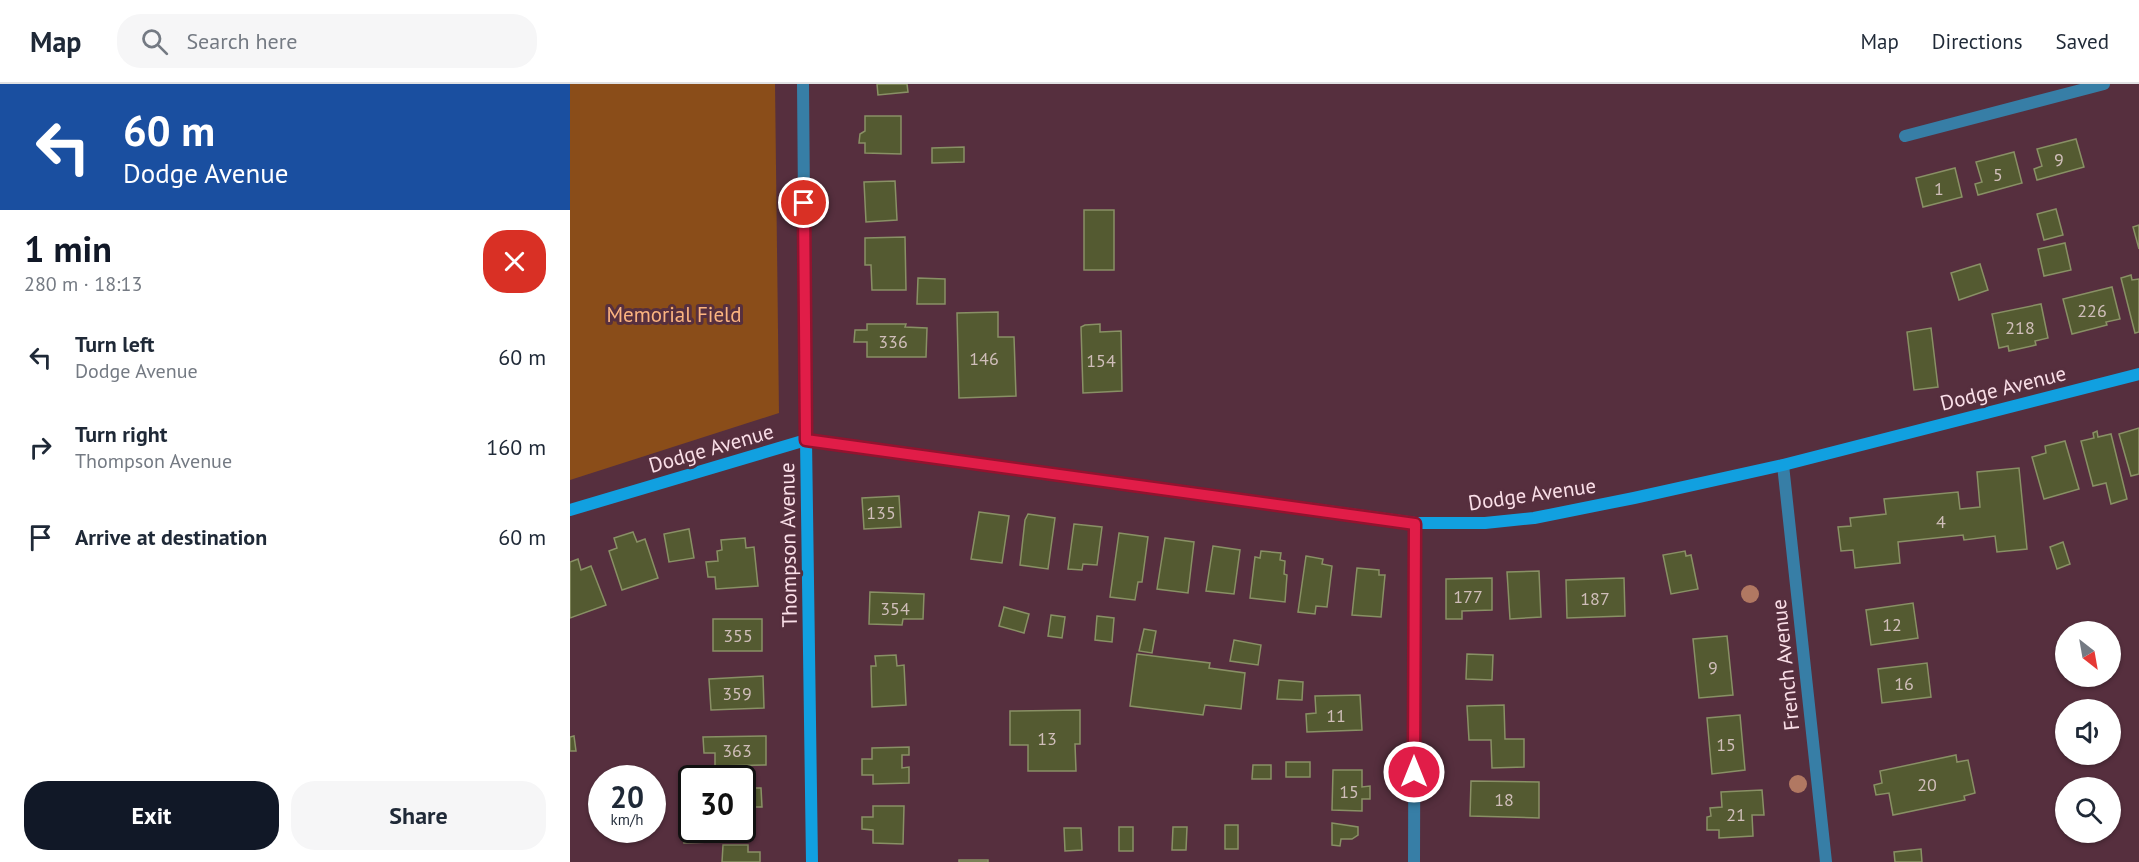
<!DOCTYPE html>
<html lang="en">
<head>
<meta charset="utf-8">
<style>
	:root { --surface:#fff; --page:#f6f6f7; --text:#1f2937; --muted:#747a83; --line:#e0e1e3; --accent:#111827 }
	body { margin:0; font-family:"PT Sans",sans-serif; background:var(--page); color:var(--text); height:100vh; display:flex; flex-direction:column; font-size:22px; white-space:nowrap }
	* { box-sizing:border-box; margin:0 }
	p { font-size:20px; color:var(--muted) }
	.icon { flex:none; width:33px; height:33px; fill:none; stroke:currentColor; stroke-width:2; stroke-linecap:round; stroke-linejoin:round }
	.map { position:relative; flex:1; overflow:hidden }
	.drawer { display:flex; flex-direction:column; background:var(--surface); width:570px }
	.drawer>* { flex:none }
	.hud { background:#1a4fa0; color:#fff; overflow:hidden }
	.needle { width:39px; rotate:149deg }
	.buttons { position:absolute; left:1485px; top:537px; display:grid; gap:12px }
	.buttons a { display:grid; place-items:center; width:66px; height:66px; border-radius:50%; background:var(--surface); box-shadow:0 2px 4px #0004; font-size:30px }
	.speed { position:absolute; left:18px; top:681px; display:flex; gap:12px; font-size:30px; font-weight:700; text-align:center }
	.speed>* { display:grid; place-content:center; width:78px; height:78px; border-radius:50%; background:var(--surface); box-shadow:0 2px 4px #0004; line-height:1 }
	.speed small { font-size:15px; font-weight:400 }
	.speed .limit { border:3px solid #111; border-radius:9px; background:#fff; color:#111 }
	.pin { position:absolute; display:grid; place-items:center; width:51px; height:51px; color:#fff; margin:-26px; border:3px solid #fff; border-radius:50%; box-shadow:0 2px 6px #0007 }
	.me { position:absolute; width:66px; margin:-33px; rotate:0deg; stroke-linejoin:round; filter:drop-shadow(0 0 4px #0008) }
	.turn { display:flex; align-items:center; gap:21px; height:126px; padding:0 24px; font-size:27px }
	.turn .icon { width:78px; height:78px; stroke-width:2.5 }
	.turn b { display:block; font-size:42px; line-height:51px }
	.round { display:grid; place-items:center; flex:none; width:63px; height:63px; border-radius:24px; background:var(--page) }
	.overview { display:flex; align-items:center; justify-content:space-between; height:102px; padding:0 24px }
	h1 { font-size:36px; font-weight:600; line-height:45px; color:var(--accent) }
	.primary-button { display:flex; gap:12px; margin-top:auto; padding:12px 24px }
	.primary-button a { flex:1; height:69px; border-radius:24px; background:var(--accent); color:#fff; font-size:24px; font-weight:600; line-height:69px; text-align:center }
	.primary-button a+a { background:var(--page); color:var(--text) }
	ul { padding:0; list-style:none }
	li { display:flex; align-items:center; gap:18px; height:90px; padding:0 24px }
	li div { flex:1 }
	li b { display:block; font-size:22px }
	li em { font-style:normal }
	header { display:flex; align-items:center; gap:36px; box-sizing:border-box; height:84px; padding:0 30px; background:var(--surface); border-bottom:2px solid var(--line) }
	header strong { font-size:28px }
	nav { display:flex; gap:33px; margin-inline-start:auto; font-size:21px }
	.search { width:420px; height:54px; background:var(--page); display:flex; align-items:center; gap:15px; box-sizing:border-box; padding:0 21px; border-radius:24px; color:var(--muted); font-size:22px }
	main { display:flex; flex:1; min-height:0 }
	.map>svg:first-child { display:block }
	.green { fill:#8a4d19 }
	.building { fill:#545a31; stroke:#899065; stroke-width:1.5 }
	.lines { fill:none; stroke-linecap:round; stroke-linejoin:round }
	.minor { stroke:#377ea6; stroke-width:12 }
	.secondary { stroke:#11a0e0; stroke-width:12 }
	.tree { fill:#b17862 }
	.route-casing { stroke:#92132f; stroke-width:15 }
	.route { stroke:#e11d48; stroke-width:10 }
	.labels { text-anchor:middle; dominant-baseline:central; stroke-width:6; stroke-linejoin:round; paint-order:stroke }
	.number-label { font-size:18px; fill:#d0beba }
	.park-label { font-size:21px; fill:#fcb480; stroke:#562f3e }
	.street-label { font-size:21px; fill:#fadfe8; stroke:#562f3e }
</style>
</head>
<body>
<header>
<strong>Map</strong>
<div class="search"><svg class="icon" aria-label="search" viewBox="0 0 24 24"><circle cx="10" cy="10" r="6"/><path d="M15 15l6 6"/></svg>Search here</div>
<nav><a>Map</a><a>Directions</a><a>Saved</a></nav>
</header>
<main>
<section class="drawer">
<div class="hud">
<div class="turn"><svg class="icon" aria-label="left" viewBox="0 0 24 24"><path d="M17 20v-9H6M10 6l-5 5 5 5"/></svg><div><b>60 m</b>Dodge Avenue</div></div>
</div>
<div class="overview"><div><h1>1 min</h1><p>280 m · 18:13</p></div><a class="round" style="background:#d93025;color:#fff"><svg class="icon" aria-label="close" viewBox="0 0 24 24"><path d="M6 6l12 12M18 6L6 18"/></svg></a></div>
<ul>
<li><svg class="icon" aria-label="left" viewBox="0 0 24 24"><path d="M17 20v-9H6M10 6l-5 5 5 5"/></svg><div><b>Turn left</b><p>Dodge Avenue</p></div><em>60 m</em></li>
<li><svg class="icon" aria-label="right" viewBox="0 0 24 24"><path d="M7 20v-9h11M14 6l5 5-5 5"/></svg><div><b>Turn right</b><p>Thompson Avenue</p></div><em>160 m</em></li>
<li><svg class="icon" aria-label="arrive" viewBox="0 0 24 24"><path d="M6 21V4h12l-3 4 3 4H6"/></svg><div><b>Arrive at destination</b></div><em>60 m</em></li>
</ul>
<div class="primary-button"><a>Exit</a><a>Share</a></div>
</section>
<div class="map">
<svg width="1569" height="778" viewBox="0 0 1569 778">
	<rect width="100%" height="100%" fill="#562f3e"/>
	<polygon class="green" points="0,0 205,0 209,329 0,396"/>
	<g class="building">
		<polygon points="307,0 337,0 338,8 308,11"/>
		<polygon points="295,32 331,32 331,70 295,69 295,59 289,59 290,50 295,47"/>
		<polygon points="1506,55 1514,83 1467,96 1464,85 1472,82 1467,65"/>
		<polygon points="394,63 394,78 362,79 362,64"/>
		<polygon points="1444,68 1452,99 1408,111 1405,100 1412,98 1406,78"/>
		<polygon points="1385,84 1392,113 1353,123 1346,94"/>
		<polygon points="325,97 327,136 296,138 294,98"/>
		<polygon points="1486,125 1493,151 1474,156 1467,130"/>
		<rect x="514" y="126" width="30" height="60"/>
		<polygon points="1569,141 1569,165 1563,143"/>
		<polygon points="335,153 336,206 302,206 301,181 295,181 295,154"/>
		<polygon points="1495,159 1501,186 1474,192 1468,165"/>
		<polygon points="1410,180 1418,206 1389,216 1381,189"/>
		<polygon points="1561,191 1562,196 1569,195 1569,248 1565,249 1551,194"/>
		<polygon points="348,194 375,195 375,220 347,220"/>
		<polygon points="1542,203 1550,235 1536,238 1537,241 1502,250 1493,215"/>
		<polygon points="1471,220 1478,254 1465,257 1466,261 1439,267 1438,262 1429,264 1422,230"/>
		<polygon points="428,228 428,253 444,253 446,312 389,314 387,229"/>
		<polygon points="297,240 336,240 335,243 357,244 356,273 297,273 297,258 284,258 285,246 297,246"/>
		<polygon points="530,240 530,248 551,247 552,307 513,309 511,243 515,241"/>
		<polygon points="1361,244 1368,303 1344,306 1337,248"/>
		<polygon points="1569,344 1569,390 1561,392 1549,350"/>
		<polygon points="1527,347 1528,353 1541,350 1557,415 1541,420 1536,399 1523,402 1511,357 1524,354 1523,349"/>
		<polygon points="1495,357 1509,405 1474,415 1462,373 1476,369 1475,362"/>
		<polygon points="1449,384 1457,465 1427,468 1425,452 1394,456 1393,451 1328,458 1330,479 1285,484 1283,466 1271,467 1268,443 1281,442 1280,434 1316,430 1314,415 1388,408 1390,425 1410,423 1407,388"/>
		<polygon points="329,412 331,443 294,445 292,414"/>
		<polygon points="409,428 439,432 432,479 401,475"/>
		<polygon points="458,430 485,434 478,485 450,481 455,436"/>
		<polygon points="504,440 532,443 527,481 513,480 512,486 498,485"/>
		<polygon points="119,445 124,474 99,478 94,450"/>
		<polygon points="63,448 67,458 75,455 88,494 52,506 39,467 47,464 44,454"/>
		<polygon points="549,449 578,453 572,498 568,498 565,516 540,513"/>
		<polygon points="175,454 176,464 184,463 188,502 146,505 145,493 138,493 136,478 148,477 147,467 152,466 151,456"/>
		<polygon points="595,454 624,458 618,509 587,505"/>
		<polygon points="1493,458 1500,480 1487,485 1480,463"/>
		<polygon points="643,462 670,466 664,510 636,507"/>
		<polygon points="691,467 711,469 710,476 715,477 714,490 717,491 715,518 680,514 685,473 690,474"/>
		<polygon points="1115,467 1116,472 1121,471 1128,505 1101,510 1093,471"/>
		<polygon points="736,472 753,475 752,480 762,482 757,523 746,522 745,530 728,528"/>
		<polygon points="8,475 11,486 21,482 36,521 0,534 0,478"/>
		<polygon points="787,484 809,486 809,491 815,491 811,533 782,531"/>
		<polygon points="969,487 971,533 940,535 937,488"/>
		<polygon points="922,494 922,526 892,527 892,535 876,535 876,495"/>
		<polygon points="1054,494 1055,532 997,534 996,496"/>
		<polygon points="300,508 354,510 353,535 333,535 332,541 299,540"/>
		<polygon points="1343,519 1348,554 1301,561 1296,526"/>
		<polygon points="434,523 459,530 454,549 429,542"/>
		<polygon points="481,531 495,533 492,554 478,552"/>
		<polygon points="527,532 544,534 542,558 525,556"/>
		<rect x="143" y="535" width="49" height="32"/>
		<polygon points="574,545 586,547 582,569 569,567"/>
		<polygon points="1157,552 1163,611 1129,614 1123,555"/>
		<polygon points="664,556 691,561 688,581 660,577"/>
		<polygon points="567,570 640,579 639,584 675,589 671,625 635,621 633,631 560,622"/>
		<polygon points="897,570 923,571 922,596 896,595"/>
		<polygon points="326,571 327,582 334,581 336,621 302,623 301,582 306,582 305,572"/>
		<polygon points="1357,579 1361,613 1312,619 1308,585"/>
		<polygon points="193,592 194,624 141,626 139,595"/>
		<polygon points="709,596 733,598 732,616 707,615"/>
		<polygon points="790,611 792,646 737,648 736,630 746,629 745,612"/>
		<polygon points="934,621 935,655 954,655 954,683 922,684 921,656 899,656 897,622"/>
		<polygon points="510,626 510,660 505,660 506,687 458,687 458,661 440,661 440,627"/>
		<polygon points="1170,631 1175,686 1142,690 1137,634"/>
		<polygon points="4,652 6,667 0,667 0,653"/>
		<polygon points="196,652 196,681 145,682 145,669 134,669 133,653"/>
		<polygon points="339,663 339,671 332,671 332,684 339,683 339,699 303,700 303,691 292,691 292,675 302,675 302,664"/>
		<polygon points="1386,671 1387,678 1398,676 1405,709 1394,712 1395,716 1323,731 1319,709 1306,711 1304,701 1312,699 1310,687"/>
		<rect x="716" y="678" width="24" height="15"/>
		<polygon points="683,681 701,681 701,695 682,695"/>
		<polygon points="763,686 792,686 792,703 800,702 800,715 792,715 792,727 762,726"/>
		<polygon points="901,697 969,698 969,734 900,732"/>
		<polygon points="172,704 191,704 192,723 177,723 177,741 172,741"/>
		<polygon points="1192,706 1194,731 1182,731 1183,752 1149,754 1149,746 1137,746 1137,733 1141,732 1140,724 1152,723 1151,708"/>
		<polygon points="303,722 334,722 333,760 303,759 303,746 292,745 292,733 303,733"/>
		<polygon points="762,739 788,743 788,751 782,755 771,755 770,762 762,761"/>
		<polygon points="113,741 122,741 122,746 140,746 141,758 114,759"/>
		<rect x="655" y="741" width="13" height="24"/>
		<rect x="549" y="743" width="14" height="24"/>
		<polygon points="603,743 617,743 616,766 602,766"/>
		<polygon points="494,744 511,744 512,766 495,767"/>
		<polygon points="153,761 178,761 178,768 190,768 190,778 152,778"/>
		<polygon points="1351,765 1352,778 1325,778 1324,768"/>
		<rect x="389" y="776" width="29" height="2"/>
	</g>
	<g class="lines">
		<g class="minor">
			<polyline points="233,0 236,356"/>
			<polyline points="1335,52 1534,0"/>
			<polyline points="1213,381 1256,778"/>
			<polyline points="844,778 845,439"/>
		</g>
		<g class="secondary">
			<polyline points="236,356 242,778"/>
			<polyline points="0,426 236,356 845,439 915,439 964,434 1064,414 1213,381 1569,290"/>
		</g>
	</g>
	<g class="tree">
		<circle cx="1180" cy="510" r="9"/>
		<circle cx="1228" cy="700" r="9"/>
	</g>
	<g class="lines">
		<g class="route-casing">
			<polyline id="route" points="234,119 236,356 845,440 844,688"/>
		</g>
		<use href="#route" class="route"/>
	</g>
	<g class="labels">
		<g class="number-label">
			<text x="1489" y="75">9</text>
			<text x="1428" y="90">5</text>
			<text x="1369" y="104">1</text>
			<text x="1522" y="226">226</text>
			<text x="1450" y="243">218</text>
			<text x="323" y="257">336</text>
			<text x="414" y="274">146</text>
			<text x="531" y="276">154</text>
			<text x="311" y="428">135</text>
			<text x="1371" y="437">4</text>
			<text x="898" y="512">177</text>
			<text x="1025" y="514">187</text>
			<text x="325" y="524">354</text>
			<text x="1322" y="540">12</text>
			<text x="168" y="551">355</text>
			<text x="1143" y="583">9</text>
			<text x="1334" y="599">16</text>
			<text x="167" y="609">359</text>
			<text x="766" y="631">11</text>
			<text x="477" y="654">13</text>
			<text x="1156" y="660">15</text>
			<text x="167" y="666">363</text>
			<text x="1357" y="700">20</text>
			<text x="779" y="707">15</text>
			<text x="934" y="715">18</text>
			<text x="1166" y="730">21</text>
		</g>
		<g class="park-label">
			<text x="104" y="230">Memorial Field</text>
		</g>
		<g class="street-label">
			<text transform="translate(1433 304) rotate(-14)">Dodge Avenue</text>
			<text transform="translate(141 364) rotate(-16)">Dodge Avenue</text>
			<text transform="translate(962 410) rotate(-8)">Dodge Avenue</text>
			<text transform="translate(218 461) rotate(-91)">Thompson Avenue</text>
			<text transform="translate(1215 581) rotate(-96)">French Avenue</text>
		</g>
	</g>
</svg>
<div class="buttons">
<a><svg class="needle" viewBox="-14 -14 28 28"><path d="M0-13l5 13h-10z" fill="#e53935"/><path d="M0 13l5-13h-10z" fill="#747a83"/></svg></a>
<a><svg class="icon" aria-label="sound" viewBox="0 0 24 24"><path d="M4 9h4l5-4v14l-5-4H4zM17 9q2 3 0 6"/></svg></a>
<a><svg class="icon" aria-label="search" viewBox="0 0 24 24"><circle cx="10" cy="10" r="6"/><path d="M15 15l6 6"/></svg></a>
</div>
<div class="speed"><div>20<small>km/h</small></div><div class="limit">30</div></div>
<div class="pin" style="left:234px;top:119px;background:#d93025"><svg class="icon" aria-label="arrive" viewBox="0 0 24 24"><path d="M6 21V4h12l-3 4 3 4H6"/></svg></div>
<svg class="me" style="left:844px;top:688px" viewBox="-20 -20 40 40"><circle r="17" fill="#e11d48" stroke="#fff" stroke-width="3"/><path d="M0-11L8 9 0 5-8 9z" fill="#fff"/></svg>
</div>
</main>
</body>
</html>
